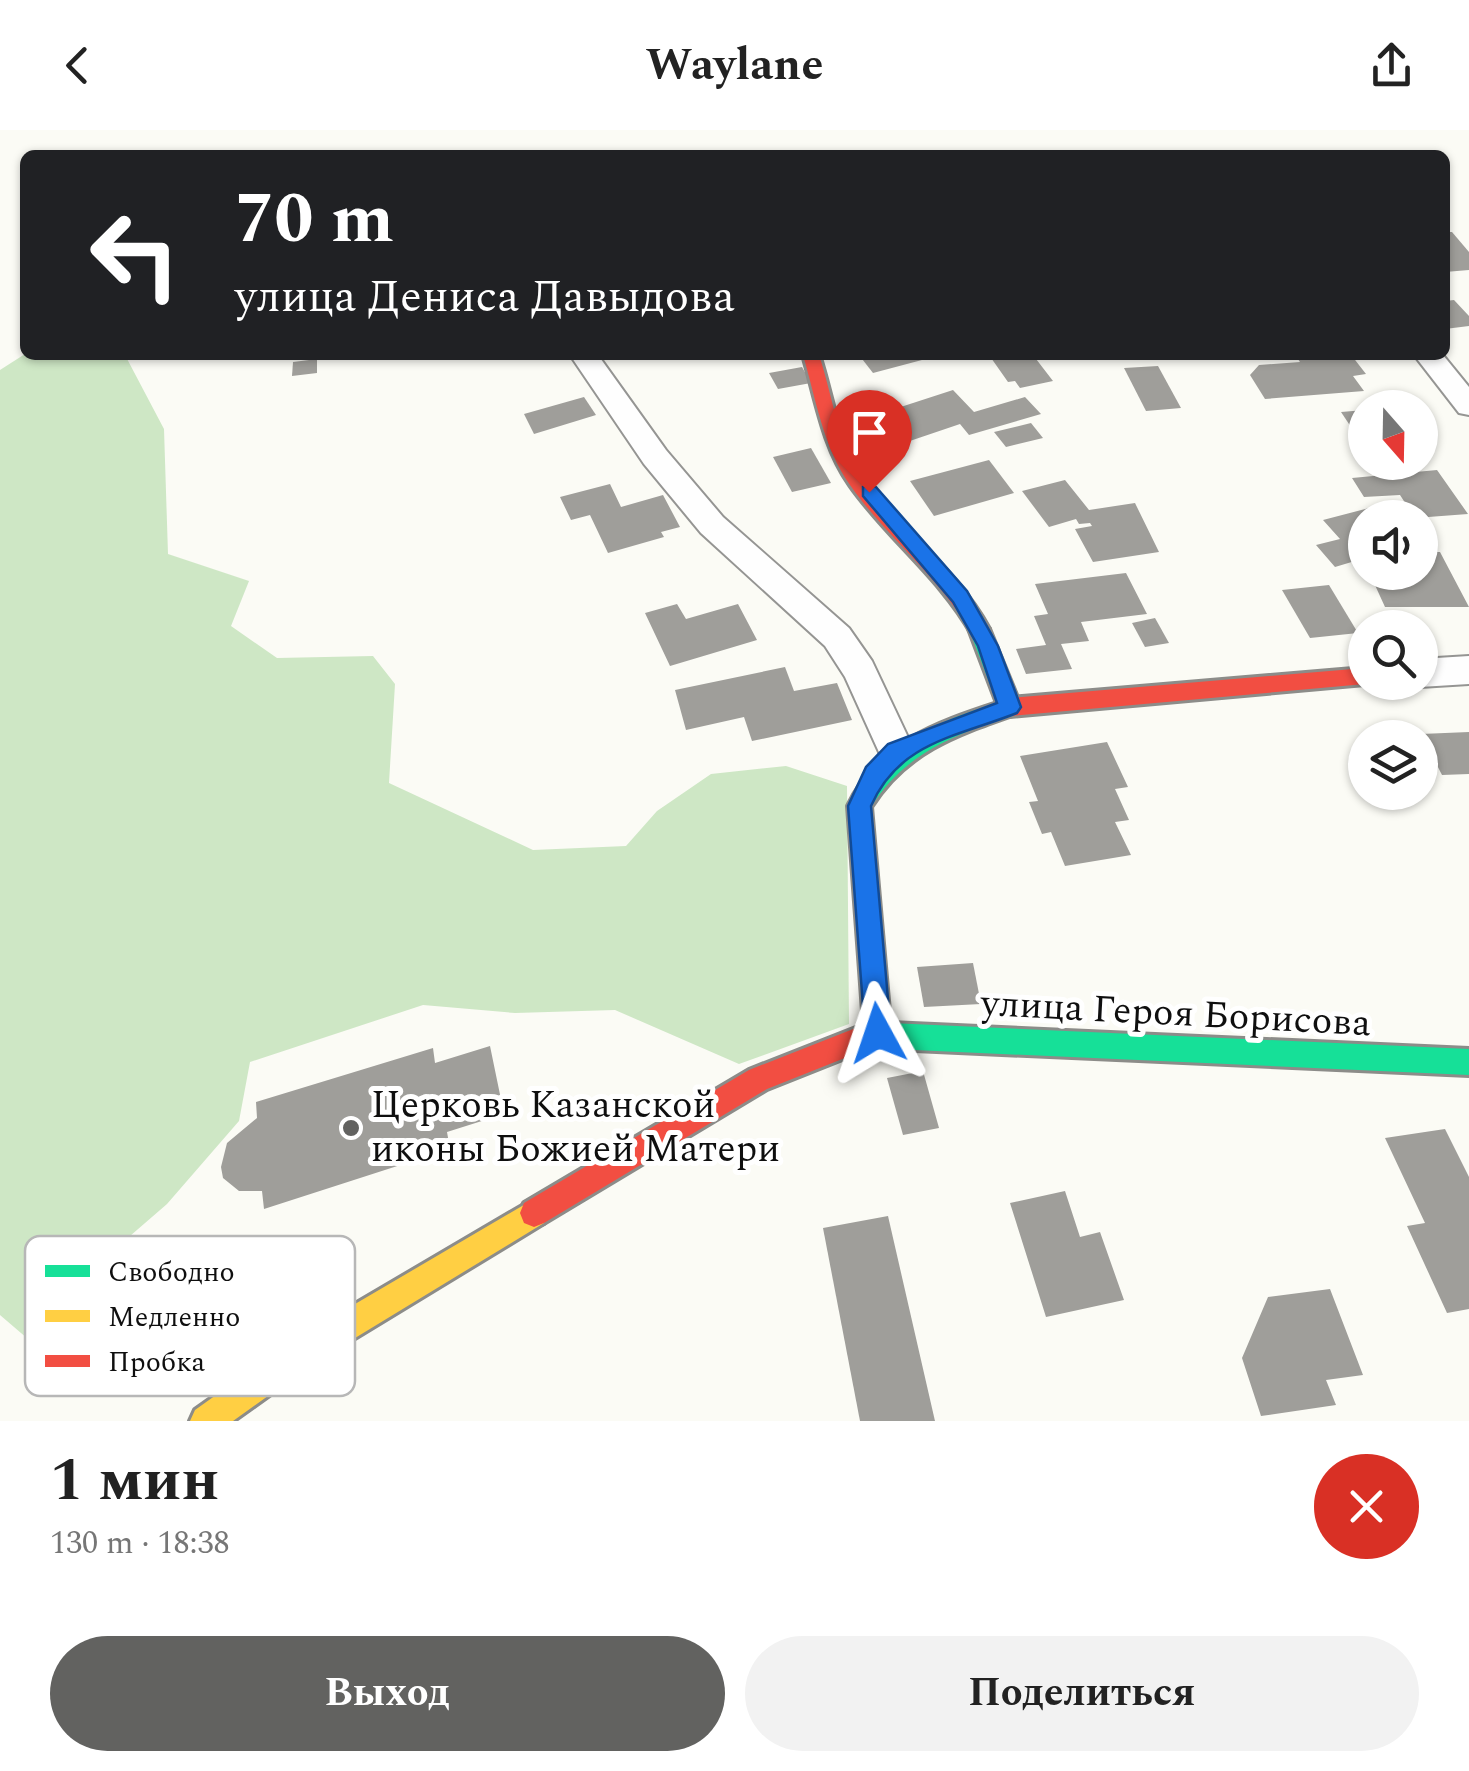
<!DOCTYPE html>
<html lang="ru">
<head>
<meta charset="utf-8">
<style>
	:root { --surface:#fff; --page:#f2f2f2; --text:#222; --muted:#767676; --accent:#626260 }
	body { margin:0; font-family:Spectral,serif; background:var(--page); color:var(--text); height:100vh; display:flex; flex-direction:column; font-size:38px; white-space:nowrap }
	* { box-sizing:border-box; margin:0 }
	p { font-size:32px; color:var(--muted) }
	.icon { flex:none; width:55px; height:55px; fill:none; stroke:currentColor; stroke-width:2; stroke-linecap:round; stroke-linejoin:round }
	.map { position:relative; height:1291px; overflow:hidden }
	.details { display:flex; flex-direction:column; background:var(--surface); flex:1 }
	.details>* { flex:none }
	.banner { position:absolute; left:20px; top:20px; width:1430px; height:210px; border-radius:15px; box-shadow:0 2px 8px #0004; background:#202124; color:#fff; overflow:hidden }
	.needle { width:65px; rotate:160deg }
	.tools { position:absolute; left:1348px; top:260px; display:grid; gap:20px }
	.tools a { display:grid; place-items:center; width:90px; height:90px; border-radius:50%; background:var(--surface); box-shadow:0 2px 8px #0004; font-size:50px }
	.pin { position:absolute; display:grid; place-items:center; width:85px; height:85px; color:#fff; margin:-102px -42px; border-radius:50% 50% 50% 0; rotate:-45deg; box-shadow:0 0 10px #0007 }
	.pin .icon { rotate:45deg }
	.me { position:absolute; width:110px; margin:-55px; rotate:355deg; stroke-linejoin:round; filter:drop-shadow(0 0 8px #0008) }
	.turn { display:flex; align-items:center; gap:35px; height:210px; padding:0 50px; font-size:45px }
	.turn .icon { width:130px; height:130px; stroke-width:2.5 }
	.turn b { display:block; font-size:70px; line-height:85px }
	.round { display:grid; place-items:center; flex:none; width:105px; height:105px; border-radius:52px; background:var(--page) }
	.overview { display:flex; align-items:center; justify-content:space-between; height:170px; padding:0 50px }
	h1 { font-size:60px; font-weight:700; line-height:75px }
	.cta { display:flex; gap:20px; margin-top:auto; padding:20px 50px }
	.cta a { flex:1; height:115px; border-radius:60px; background:var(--accent); color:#fff; font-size:40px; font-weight:700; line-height:115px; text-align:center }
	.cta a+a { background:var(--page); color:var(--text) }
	header { display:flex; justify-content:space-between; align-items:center; height:130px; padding:0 50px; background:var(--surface); font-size:45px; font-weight:700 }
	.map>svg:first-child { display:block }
	.forest { fill:#cee7c5 }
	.building { fill:#9f9e9a }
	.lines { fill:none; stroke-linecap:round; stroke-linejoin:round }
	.street-casing { stroke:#959593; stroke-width:4 }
	.fast-casing { stroke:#8c8c89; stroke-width:6 }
	.slow-casing { stroke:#8c8c89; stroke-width:6 }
	.jam-casing { stroke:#8c8c89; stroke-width:6 }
	.street { fill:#fefefe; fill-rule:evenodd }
	.fast { fill:#16e098; fill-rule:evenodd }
	.slow { fill:#ffcf43; fill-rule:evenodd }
	.jam { fill:#f24e42; fill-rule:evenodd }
	.route { fill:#1a73e8; stroke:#114b97; stroke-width:2.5 }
	.poi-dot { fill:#626260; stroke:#fff; stroke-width:4 }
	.labels { text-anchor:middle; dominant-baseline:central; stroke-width:10; stroke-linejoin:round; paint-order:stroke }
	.near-street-label { font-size:38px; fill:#0f0f0f; stroke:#fff }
	.near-poi-label { font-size:38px; fill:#0f0f0f; stroke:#fff; text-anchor:start }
	.key { fill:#fff; stroke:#b7b7b7; stroke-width:2.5 }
	.key-label { font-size:28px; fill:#0f0f0f }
</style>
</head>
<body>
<header><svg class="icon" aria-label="back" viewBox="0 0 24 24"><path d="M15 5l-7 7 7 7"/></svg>Waylane<svg class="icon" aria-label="share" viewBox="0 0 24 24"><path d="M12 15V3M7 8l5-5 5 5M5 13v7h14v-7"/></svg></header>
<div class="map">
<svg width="1469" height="1291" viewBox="0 0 1469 1291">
	<rect width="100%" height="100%" fill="#fbfbf5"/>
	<polygon class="forest" points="25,224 125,225 164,299 168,424 249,451 231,496 277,528 373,526 395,554 389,653 533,720 626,716 657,681 711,644 786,636 847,656 849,894 739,934 615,880 515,883 423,875 250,932 239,991 167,1074 78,1151 42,1221 0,1185 0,240"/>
	<g class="building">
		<polygon points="1445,102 1452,102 1469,122 1469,140 1445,142"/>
		<polygon points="1454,170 1469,186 1469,196 1445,199 1445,171"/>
		<polygon points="859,225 937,225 937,226 873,243"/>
		<polygon points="989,225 1033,225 1053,251 1020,258 1015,251 1008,252"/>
		<polygon points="1295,225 1352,226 1366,244 1353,246 1364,261 1265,269 1250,245 1259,235 1300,232"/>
		<polygon points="317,229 317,243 292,246 293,232"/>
		<polygon points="1158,236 1181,278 1146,281 1124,238"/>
		<polygon points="802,237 811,253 778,259 769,243"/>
		<polygon points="953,260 974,282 1025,267 1041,284 969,305 960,294 898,315 873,286"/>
		<polygon points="584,267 596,285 534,304 524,284"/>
		<polygon points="1365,280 1365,318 1341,282"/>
		<polygon points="1031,293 1043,308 1006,317 994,302"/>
		<polygon points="811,318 831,353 792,362 773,327"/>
		<polygon points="989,330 1014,363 934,386 910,351"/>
		<polygon points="1437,340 1468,384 1415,388 1400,365 1364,367 1352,348"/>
		<polygon points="1065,350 1089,380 1135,373 1159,422 1093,432 1075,399 1092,396 1090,393 1079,394 1076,389 1049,397 1022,361"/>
		<polygon points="610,354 621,377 663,365 680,397 661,402 664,407 608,423 590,385 571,390 560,367"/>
		<polygon points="1369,378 1376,385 1399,378 1408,388 1365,388 1365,428 1335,437 1316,415 1340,409 1323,390"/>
		<polygon points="1420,422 1440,422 1469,477 1385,477 1369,442 1420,442"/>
		<polygon points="1126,443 1147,484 1081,492 1089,511 1061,514 1072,539 1026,544 1016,519 1046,515 1034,486 1048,484 1035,454"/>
		<polygon points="1329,455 1358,503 1310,508 1282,460"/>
		<polygon points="677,474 686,489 738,474 757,510 670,536 645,483"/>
		<polygon points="1155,488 1169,513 1145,517 1132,493"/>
		<polygon points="785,537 794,561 837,553 852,590 752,611 744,587 686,600 675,560"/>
		<polygon points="1469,602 1469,644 1442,645 1421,604"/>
		<polygon points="1107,612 1128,657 1115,659 1129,690 1115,692 1131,725 1065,736 1051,702 1042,704 1029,672 1038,671 1020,626"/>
		<polygon points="973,833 981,874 924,877 917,837"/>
		<polygon points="490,916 504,984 447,1002 450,1019 264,1079 262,1061 239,1061 223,1048 221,1037 227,1013 257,988 256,972 433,918 435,933"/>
		<polygon points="923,941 939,998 903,1005 887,948"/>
		<polygon points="1445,999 1469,1047 1469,1179 1447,1183 1407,1096 1425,1093 1385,1008"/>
		<polygon points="1065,1061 1080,1107 1100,1102 1124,1170 1046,1187 1010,1073"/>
		<polygon points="888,1086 935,1291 860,1291 823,1098"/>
		<polygon points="1330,1159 1363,1245 1326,1250 1336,1275 1261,1286 1242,1228 1268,1167"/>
	</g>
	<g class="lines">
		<g class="street-casing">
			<g id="street">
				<polygon points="570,225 598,225 666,320 723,387 849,498 872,531 914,620 909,631 896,635 883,631 845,547 825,516 701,403 644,334"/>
				<polygon points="1414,225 1443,225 1469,257 1469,285 1459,283"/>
				<polygon points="1469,526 1469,554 1420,557 1407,552 1420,552 1420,529"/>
			</g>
		</g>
		<g class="fast-casing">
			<path id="fast" d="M 979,491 L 989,499 L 1021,577 L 1018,583 C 958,604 906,621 871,677 L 890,893 L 1469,919 L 1469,945 L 871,918 L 862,914 L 858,905 L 864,895 L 848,676 C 878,613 936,593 997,573 L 969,499 Z"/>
		</g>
		<g class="slow-casing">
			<polygon id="slow" points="534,1069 544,1073 548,1083 544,1093 314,1233 233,1291 190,1291 195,1280 292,1211"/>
		</g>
		<g class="jam-casing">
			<g id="jam">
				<path d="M 803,225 L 819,225 C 832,264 837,308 860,343 C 899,400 956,438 989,499 L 986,504 L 972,504 C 940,447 887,408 850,355 C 823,317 816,269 803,225 Z"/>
				<polygon points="1365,538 1365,552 1370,552 1365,554 1010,586 999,577 1010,568"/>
				<polygon points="871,892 880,896 884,905 880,914 767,959 544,1093 534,1097 524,1093 520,1083 524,1073 749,940"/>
			</g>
		</g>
		<use href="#street" class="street"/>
		<use href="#fast" class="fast"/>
		<use href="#slow" class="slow"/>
		<use href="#jam" class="jam"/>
	</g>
	<path class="route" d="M 869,355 L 876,357 L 967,461 L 998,516 L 1021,577 L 1017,583 C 956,607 899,612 871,676 L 891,903 L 887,912 L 878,916 L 868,912 L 865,903 L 848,676 L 866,637 L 888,614 L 997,573 L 978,516 L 953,472 L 863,366 L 863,357 Z"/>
	<circle class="poi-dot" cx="351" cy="998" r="10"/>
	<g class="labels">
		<g class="near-street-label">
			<text transform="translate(1176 884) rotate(3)">улица Героя Борисова</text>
		</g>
		<g class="near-poi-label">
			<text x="371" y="976">Церковь Казанской<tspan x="371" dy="44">иконы Божией Матери</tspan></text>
		</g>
	</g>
	<rect x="25" y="1106" width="330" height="160" rx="15" class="key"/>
	<rect x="45" y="1135" width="45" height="12" fill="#16e098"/>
	<rect x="45" y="1180" width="45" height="12" fill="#ffcf43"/>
	<rect x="45" y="1225" width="45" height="12" fill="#f24e42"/>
	<g class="key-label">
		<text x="108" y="1151">Свободно</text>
		<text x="108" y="1196">Медленно</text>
		<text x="108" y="1241">Пробка</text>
	</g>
</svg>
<div class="tools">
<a><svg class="needle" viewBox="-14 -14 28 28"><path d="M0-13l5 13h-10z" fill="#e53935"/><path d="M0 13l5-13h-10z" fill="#767676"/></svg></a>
<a><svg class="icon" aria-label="sound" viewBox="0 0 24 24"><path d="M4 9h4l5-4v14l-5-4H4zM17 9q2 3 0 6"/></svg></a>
<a><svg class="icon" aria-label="search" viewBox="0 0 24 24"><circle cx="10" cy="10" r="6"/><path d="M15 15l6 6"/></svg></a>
<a><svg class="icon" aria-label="layers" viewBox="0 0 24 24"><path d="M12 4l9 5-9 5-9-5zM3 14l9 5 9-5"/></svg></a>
</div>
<div class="pin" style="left:869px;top:362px;background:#d93025"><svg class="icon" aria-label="arrive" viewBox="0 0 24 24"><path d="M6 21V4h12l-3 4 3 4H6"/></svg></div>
<svg class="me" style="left:878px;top:903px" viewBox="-20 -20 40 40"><path d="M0-17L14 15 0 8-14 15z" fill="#1a73e8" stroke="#fff" stroke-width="4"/></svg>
<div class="banner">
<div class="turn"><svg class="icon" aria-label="left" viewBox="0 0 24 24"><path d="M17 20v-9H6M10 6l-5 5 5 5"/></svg><div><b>70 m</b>улица Дениса Давыдова</div></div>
</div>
</div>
<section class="details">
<div class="overview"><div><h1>1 мин</h1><p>130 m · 18:38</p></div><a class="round" style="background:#d93025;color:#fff"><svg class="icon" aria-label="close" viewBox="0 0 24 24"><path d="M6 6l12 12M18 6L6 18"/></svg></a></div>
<div class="cta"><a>Выход</a><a>Поделиться</a></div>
</section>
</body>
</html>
